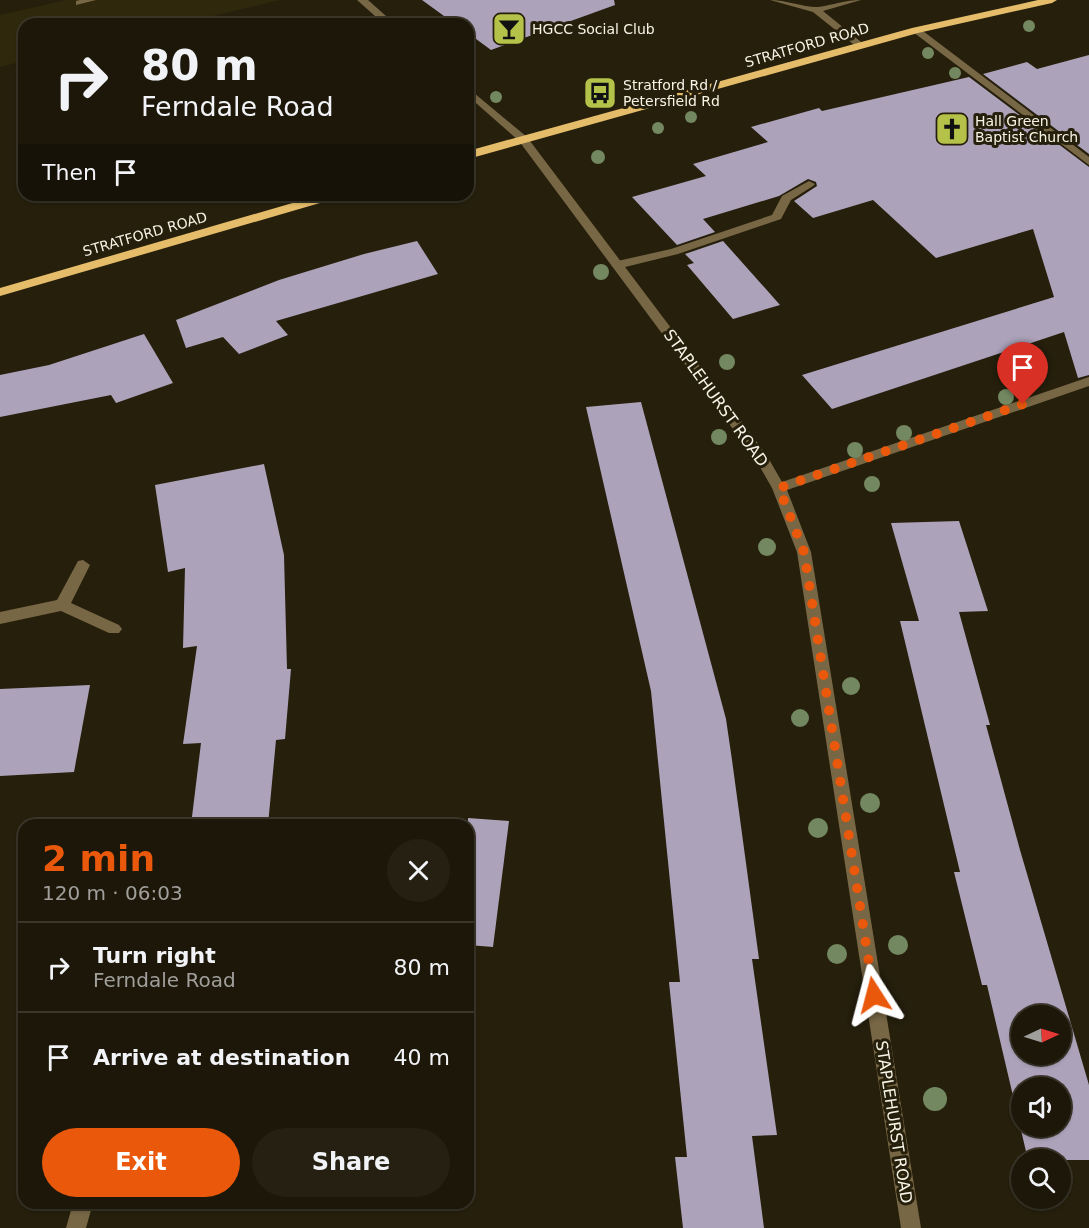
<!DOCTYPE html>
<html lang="en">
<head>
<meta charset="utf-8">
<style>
	:root { --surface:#1c1709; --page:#252012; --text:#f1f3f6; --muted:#a09f9c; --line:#3a362a; --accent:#ea580c }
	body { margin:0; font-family:"DejaVu Sans",sans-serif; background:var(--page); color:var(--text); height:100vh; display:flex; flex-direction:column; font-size:22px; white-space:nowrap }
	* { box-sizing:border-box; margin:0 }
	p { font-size:20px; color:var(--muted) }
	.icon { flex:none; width:33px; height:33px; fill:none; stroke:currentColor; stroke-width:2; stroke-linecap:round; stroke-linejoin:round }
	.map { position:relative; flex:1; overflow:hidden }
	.details { position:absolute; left:18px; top:819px; width:456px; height:390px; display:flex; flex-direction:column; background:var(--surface); border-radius:18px; box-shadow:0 2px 4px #0004,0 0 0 2px var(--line) }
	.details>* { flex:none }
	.guide { position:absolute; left:18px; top:18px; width:456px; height:183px; border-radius:18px; box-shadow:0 2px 4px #0004,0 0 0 2px var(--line); background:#1c1709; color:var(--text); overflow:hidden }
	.needle { width:39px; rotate:86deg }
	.controls { position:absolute; left:1011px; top:1005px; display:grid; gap:12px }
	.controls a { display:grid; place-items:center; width:60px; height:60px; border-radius:50%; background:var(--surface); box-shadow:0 2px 4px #0004,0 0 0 2px var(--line); font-size:30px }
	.pin { position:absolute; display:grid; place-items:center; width:51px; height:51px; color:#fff; margin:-62px -26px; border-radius:50% 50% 50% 0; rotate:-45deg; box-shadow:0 0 6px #0007 }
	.pin .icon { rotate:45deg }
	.me { position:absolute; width:66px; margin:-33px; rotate:351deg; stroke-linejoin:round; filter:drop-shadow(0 0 4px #0008) }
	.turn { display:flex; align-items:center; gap:21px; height:126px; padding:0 24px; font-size:27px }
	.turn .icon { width:78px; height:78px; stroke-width:2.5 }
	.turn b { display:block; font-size:42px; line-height:51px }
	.then { display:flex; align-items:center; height:57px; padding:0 24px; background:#0003; gap:12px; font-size:22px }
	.round { display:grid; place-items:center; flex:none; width:63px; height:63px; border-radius:32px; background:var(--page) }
	.head { display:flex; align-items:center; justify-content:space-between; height:102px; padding:0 24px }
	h1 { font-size:36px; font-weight:700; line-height:45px; color:var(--accent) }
	.action { display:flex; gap:12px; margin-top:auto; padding:12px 24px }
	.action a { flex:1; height:69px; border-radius:36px; background:var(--accent); color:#fff; font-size:24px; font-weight:700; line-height:69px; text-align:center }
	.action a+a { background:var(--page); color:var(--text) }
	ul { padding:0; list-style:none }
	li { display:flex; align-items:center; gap:18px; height:90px; padding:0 24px; border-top:2px solid var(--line) }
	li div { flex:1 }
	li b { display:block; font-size:22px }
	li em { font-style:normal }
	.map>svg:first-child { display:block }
	.built { fill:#30280c }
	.building { fill:#aca3ba; fill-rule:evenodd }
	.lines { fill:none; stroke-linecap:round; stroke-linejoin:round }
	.service { fill:#786745; fill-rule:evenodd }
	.minor { fill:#786745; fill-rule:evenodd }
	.trunk { fill:#e4bc6a; fill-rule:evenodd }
	.tree { fill:#738860 }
	.route { stroke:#ea580c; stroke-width:10; stroke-dasharray:0 18 }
	.labels { text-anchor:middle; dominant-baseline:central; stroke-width:6; stroke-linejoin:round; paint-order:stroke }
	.far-poi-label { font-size:14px; fill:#f7f3e6; stroke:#251f0c; text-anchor:start }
	.far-street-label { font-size:14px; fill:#f7f3e6; stroke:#251f0c }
	.street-label { font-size:16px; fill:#f7f3e6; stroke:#251f0c }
</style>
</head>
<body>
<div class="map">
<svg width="1089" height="1228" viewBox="0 0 1089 1228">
	<rect width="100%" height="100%" fill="#251f0c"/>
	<polygon class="built" points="66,0 280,0 180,24 24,24 24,61 0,67 0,15"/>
	<g class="building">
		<polygon points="422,0 614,0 615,5 491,50 468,33 468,24 455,24"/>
		<polygon points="1089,55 1089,154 983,74 1027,62 1037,69"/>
		<polygon points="969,77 1089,167 1089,375 1078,378 1064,332 832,409 802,375 1054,297 1033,229 936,258 873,200 813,218 794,201 817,186 816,182 808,179 779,196 703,219 715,232 677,245 632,197 706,176 693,164 768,142 751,127 819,108 822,111"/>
		<polygon points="417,241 438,274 276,321 288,335 239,354 223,337 186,348 176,320 279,280 364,254"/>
		<polygon points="723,241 765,288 780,305 733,319 687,265 694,263 685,254"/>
		<polygon points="144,334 173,383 116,403 111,395 0,417 0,375 49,365"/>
		<polygon points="641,402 726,719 732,760 759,959 752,959 777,1135 752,1136 764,1228 683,1228 675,1157 687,1157 669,982 680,982 651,691 586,407"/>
		<polygon points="264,464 284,555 287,669 291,669 285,739 276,740 268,825 191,825 201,743 183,744 197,646 183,648 185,568 168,572 155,485"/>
		<path d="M 959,521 L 988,611 L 959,612 L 990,725 L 986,725 L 1020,850 L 1089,1085 L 1089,1160 L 1028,1160 L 987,985 L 982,985 L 954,872 L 960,872 L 900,621 L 919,621 L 891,523 ZM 1022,1016 L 1060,1016 L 1060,1054 L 1022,1054 ZM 1022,1088 L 1060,1088 L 1060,1126 L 1022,1126 Z"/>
		<polygon points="90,685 74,772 0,776 0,689"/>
		<polygon points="468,818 509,821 493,947 468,945"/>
	</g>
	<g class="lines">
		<g class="service">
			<polygon points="80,0 96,0 76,5 76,1"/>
			<path d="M 770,0 C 785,0 807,8 818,7 C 833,5 845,0 861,0 L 823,11 L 866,46 L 858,48 L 813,12 Z"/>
			<polygon points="913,28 919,28 1089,157 1089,165 913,32"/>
			<polygon points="809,181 815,184 813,186 791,200 781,219 678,254 617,269 611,265 613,262 671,249 772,215 782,196"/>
		</g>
		<g class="minor">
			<polygon points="357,0 368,0 395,24 384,24"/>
			<polygon points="468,88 527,137 766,454 782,482 1089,377 1089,386 787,490 811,552 921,1228 901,1228 797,552 772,488 756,460 519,141 468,96"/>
			<polygon points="83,560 90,565 71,603 119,625 122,629 119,633 109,633 61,611 0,624 0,612 57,600 78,561"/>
			<polygon points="73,1203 93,1203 86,1228 66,1228"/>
		</g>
		<g class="trunk">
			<polygon points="1038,0 1057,0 1052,3 918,33 468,159 468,151 912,28"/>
			<polygon points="320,195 339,195 337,198 0,296 0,288"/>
		</g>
	</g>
	<g class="tree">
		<circle cx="1029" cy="26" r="6"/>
		<circle cx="928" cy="53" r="6"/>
		<circle cx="955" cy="73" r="6"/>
		<circle cx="496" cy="97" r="6"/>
		<circle cx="691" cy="117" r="6"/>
		<circle cx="658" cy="128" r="6"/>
		<circle cx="598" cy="157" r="7"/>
		<circle cx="601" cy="272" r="8"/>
		<circle cx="727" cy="362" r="8"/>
		<circle cx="1006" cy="397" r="8"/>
		<circle cx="904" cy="433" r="8"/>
		<circle cx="719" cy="437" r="8"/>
		<circle cx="855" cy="450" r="8"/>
		<circle cx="872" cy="484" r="8"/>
		<circle cx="767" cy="547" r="9"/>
		<circle cx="851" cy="686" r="9"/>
		<circle cx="800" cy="718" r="9"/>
		<circle cx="870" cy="803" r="10"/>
		<circle cx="818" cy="828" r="10"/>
		<circle cx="898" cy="945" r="10"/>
		<circle cx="837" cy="954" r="10"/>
		<circle cx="935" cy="1099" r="12"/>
	</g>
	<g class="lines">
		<polyline class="route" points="874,995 804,552 779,488 1023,404"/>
	</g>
	<defs>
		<g id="bar-square" transform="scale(1.725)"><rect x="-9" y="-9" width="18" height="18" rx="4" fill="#b4c24a" stroke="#251f0c"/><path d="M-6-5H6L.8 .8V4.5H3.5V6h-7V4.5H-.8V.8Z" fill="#111"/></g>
		<g id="bus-square" transform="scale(1.725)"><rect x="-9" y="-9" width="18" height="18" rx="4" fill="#b4c24a" stroke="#251f0c"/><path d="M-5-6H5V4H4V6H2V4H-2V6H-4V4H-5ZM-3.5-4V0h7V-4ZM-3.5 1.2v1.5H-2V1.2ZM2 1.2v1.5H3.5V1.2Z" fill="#111"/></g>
		<g id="church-square" transform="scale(1.725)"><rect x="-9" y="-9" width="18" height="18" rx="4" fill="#b4c24a" stroke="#251f0c"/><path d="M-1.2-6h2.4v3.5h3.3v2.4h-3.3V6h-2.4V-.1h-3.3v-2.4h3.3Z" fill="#111"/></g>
	</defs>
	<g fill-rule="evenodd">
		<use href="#bar-square" x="509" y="29"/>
		<use href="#bus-square" x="600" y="93"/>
		<use href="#church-square" x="952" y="129"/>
	</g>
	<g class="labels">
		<g class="far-poi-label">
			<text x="532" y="29">HGCC Social Club</text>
			<text x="623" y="85">Stratford Rd /<tspan x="623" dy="16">Petersfield Rd</tspan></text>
			<text x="975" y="121">Hall Green<tspan x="975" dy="16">Baptist Church</tspan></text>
		</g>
		<g class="far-street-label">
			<text transform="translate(807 45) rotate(-16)">STRATFORD ROAD</text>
			<text transform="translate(145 234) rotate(-16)">STRATFORD ROAD</text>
		</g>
		<g class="street-label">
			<text transform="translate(716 398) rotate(54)">STAPLEHURST ROAD</text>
			<text transform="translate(894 1122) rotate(81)">STAPLEHURST ROAD</text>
		</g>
	</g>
</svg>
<div class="controls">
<a><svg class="needle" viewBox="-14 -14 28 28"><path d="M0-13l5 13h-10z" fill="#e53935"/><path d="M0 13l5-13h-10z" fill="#a09f9c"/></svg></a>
<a><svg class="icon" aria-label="sound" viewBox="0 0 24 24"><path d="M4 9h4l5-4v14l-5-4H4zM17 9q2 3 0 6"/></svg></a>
<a><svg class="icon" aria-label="search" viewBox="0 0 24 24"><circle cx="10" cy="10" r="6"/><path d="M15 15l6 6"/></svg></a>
</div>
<div class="pin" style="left:1023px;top:404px;background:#d93025"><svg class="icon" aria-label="arrive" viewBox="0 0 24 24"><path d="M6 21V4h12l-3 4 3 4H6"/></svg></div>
<svg class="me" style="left:874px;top:995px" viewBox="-20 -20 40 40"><path d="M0-17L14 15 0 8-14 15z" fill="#ea580c" stroke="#fff" stroke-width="4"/></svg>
<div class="guide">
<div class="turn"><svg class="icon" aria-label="right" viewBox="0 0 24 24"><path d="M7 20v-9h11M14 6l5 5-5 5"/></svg><div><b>80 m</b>Ferndale Road</div></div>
<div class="then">Then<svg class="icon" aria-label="arrive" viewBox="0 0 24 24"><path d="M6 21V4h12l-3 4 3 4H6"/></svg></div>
</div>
<section class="details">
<div class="head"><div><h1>2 min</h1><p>120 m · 06:03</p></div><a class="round"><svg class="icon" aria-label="close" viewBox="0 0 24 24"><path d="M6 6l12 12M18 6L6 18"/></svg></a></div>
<ul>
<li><svg class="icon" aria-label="right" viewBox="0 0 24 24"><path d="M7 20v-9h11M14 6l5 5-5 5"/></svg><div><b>Turn right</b><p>Ferndale Road</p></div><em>80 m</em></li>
<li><svg class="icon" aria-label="arrive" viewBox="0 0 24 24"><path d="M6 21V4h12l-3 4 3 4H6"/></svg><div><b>Arrive at destination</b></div><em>40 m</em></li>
</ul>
<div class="action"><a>Exit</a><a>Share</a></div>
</section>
</div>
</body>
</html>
